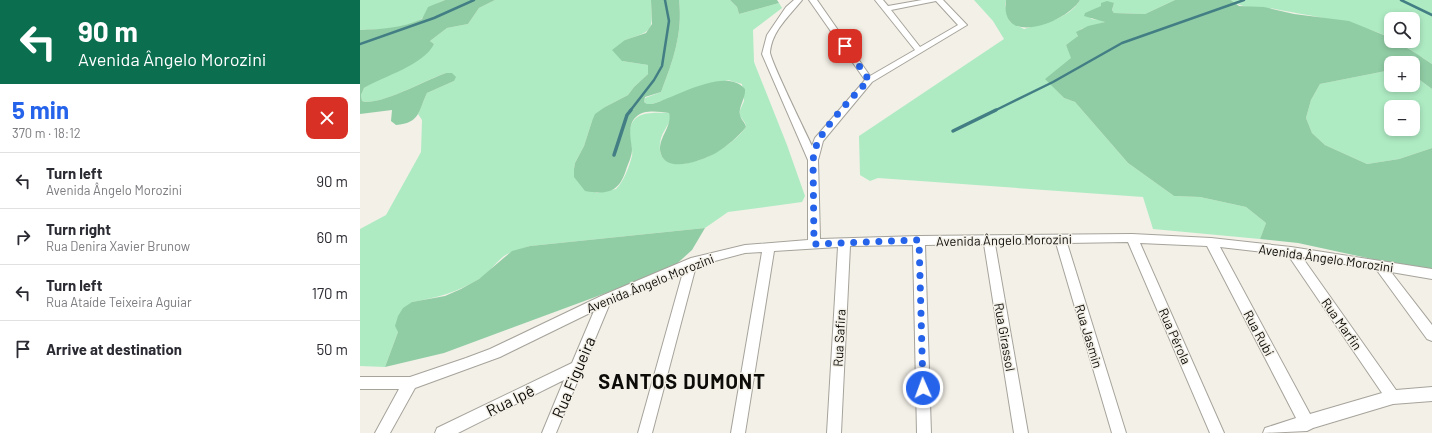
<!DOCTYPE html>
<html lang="en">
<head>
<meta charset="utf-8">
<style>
	:root { --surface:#fff; --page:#f7f7f7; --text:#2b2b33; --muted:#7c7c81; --line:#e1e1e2; --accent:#2563eb }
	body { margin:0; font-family:Barlow,sans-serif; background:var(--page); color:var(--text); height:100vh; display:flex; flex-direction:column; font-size:15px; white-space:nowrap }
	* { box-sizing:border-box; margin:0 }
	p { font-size:13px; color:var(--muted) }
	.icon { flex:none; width:22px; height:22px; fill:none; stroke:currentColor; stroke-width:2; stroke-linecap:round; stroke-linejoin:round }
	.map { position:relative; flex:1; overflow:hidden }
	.side { display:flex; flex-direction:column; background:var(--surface); width:360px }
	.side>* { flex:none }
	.guide { background:#0b6e4f; color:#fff; overflow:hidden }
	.controls { position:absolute; left:1024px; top:12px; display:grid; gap:8px }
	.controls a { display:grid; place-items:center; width:36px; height:36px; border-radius:8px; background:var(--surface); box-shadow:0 2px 6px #0003; font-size:20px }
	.pin { position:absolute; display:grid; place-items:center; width:34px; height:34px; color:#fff; margin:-17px; border-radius:8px; box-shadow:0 2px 6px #0006 }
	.me { position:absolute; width:44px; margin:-22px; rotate:358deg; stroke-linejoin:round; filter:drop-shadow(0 0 3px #0008) }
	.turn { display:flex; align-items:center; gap:14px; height:84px; padding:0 12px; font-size:18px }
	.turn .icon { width:52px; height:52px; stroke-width:2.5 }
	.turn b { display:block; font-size:28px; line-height:34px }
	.round { display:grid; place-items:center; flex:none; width:42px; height:42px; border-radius:8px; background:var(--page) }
	.overview { display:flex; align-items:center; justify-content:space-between; height:68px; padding:0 12px }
	h1 { font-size:24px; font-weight:700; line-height:30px; color:var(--accent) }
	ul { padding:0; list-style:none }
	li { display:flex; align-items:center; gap:12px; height:56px; padding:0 12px; border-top:1px solid var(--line) }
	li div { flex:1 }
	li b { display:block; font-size:15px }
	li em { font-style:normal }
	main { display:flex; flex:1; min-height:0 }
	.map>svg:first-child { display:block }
	.green { fill:#aeebc3; fill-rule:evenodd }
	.forest { fill:#90cda5 }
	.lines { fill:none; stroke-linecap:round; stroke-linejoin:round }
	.stream-far1 { stroke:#427e84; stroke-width:2.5 }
	.stream { stroke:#427e84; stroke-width:3.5 }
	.minor-casing { stroke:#a6a39b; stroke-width:2 }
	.minor { fill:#fff; fill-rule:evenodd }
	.route { stroke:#2563eb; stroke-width:7; stroke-dasharray:0 12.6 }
	.labels { text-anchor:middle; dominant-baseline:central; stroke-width:3; stroke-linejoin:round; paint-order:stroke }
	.street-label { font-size:13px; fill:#0d0c09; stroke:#f3f0e7 }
	.near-street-label { font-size:16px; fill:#0d0c09; stroke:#f3f0e7 }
	.near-district-label { font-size:20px; font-weight:bold; letter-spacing:1px; fill:#0d0c09; stroke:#f3f0e7 }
</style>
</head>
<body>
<main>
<section class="side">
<div class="guide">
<div class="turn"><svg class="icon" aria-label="left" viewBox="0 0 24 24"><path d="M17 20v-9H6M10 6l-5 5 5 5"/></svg><div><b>90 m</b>Avenida Ângelo Morozini</div></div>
</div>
<div class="overview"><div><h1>5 min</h1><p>370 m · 18:12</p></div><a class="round" style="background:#d93025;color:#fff"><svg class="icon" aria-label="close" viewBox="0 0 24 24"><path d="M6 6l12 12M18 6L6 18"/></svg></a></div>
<ul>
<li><svg class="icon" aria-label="left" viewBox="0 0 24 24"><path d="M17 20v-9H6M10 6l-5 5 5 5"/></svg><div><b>Turn left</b><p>Avenida Ângelo Morozini</p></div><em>90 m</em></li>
<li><svg class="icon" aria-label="right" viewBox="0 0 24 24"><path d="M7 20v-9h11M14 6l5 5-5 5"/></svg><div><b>Turn right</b><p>Rua Denira Xavier Brunow</p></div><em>60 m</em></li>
<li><svg class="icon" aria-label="left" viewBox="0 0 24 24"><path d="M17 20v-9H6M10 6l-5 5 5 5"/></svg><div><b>Turn left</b><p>Rua Ataíde Teixeira Aguiar</p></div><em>170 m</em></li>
<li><svg class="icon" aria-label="arrive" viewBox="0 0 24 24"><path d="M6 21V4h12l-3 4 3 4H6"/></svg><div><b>Arrive at destination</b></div><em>50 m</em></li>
</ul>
</section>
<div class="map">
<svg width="1072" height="433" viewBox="0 0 1072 433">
	<rect width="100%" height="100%" fill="#f3f0e7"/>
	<g class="green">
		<path d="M 0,0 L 85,0 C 70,5 72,12 61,19 C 44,30 19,29 0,30 Z"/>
		<path d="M 135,0 L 291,0 C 292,31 295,30 265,40 L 262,61 L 288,65 L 288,74 L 274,87 L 268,95 L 245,107 L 232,121 L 224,146 L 215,163 L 214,169 L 236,193 L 256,189 C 264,181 269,167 272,156 C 273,150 271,146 270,140 C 267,111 288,112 309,113 L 311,119 C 308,125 303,132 301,138 C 292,176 336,164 355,153 C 367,146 378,138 386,127 L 385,123 L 380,116 L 380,110 L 384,101 L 382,84 L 368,80 L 292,104 L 287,104 L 284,102 L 285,98 L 301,92 C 313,61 323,33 319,0 L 370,0 L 377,7 L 379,14 L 419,3 L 422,8 L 393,30 L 394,62 L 427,145 L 445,196 L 442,202 L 368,212 L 345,228 L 170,246 C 162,249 151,251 144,256 C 135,263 129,273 119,279 C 98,292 76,298 52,302 L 38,332 L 25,367 L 0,366 L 0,229 L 26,215 L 61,152 L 62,120 L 58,114 L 67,93 L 94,81 L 86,73 C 67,79 19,107 2,101 L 1,95 L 4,88 L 74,44 L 70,41 L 87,28 L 108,24 L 119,8 Z"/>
		<path d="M 614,0 L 646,0 L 645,5 L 650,22 L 664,29 C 684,23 709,19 720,0 L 815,0 L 785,14 L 754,13 L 752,10 L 754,3 L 737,8 L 731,19 L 741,20 L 745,22 L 721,29 L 716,39 L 706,45 L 712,58 L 709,62 L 686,79 L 704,98 L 715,102 L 768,163 L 814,196 L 840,197 L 886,207 L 906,223 L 900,239 L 793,229 L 783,197 L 518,178 L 510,181 L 500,175 L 499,136 L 644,39 L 633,21 Z"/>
		<path d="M 871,0 L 1072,0 L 1072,64 L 1037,41 L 1053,41 L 1053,19 L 1031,19 L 1031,38 C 995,21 954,17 915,9 C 899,6 883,10 871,0 Z"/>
		<path d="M 1031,70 L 1031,85 L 1053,85 L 1053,75 L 1072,89 L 1072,148 L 1039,159 L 1007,164 L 965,145 L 952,133 L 946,118 L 951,100 L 960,84 ZM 1031,107 L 1053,107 L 1053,129 L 1031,129 Z"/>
	</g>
	<g class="forest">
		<path d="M 85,0 L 135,0 L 119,8 L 108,24 L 87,28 L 70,41 L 74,44 C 64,65 24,76 4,88 L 1,95 L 2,101 C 18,107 68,79 86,73 L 92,73 L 96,77 L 94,81 L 67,93 C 58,112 60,123 36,125 L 31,121 L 32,110 L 0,114 L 0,30 C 22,29 42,28 62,19 L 68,7 Z"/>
		<path d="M 291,0 L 319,0 C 323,33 313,61 301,92 L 285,97 L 284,102 L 287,104 L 292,104 C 316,97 366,66 385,89 C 386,98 378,107 380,115 C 381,120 385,122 386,127 C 378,137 367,146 356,153 C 343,160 307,174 301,154 C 296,139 313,127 309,113 C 300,112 284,109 276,117 C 267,125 271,139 272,149 C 272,157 268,163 266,170 C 259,192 248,195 225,191 L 214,177 L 214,169 L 215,163 L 224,146 L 232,121 L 235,114 L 245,107 L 268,95 L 274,87 L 288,74 L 288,65 L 262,61 L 252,50 L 265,40 L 286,33 L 292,24 Z"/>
		<polygon points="370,0 417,0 419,3 379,14 377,7"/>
		<path d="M 646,0 L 720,0 C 707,22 639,49 646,0 Z"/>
		<path d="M 815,0 L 871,0 L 879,6 L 904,7 L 934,14 L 989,21 L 1031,38 L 1031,41 C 1039,41 1063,58 1072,64 L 1072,89 L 1053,75 L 1053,63 L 1031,63 L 1031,70 L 960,84 L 951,100 L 946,118 L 952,133 L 965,145 L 1007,164 L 1039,159 L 1072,148 L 1072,272 L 938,243 L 900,239 L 906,223 L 886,207 L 840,197 L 814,196 L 768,163 L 715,102 L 704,98 L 685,79 L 711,58 L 706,45 L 718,36 L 716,32 L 728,26 L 745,22 L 724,16 L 725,13 L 741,6 L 741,3 L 747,1 L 754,3 L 752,10 L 754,13 L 785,14 Z"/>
		<polygon points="345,228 332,250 311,269 84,353 25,367 38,332 35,326 38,316 43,308 52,302 85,296 101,289 119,279 152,251 170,246"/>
	</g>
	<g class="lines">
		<g class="stream-far1">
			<polyline points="1041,0 1072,15"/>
			<polyline points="0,44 74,18 114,0"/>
			<polyline points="270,111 294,80 302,66 309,21 305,0"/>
			<polyline points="634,111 693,82 762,43 884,0"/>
		</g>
		<g class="stream">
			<polyline points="593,131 636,110"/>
			<polyline points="254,155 267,115 271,110"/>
		</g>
		<g class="minor-casing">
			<path id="minor" d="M 434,0 L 442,0 C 429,16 412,31 410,52 C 410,60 446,133 452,146 L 455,138 L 505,80 L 449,0 L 457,0 L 510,76 L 555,50 L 515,0 L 523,0 L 528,6 L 562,0 L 583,0 L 607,25 L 512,82 L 463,141 L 458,160 L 460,239 L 559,236 L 772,234 L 851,238 L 931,247 L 1072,269 L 1072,279 L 1031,272 L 1072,325 L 1072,341 L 1067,339 L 1016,269 L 942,257 L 1036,390 L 1072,387 L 1072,401 L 1033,404 L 953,428 L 947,431 L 903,433 L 905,428 L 936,418 L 847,246 L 780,243 L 864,433 L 850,433 L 768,242 L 707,243 L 766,433 L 752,433 L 696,243 L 635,244 L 668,433 L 654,433 L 624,244 L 565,245 L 571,433 L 557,433 L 553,245 L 490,246 L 481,433 L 467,433 L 478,247 L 414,251 L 385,433 L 371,433 L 402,252 L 385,253 L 336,266 L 292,433 L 278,433 L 323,272 L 250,303 L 196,433 L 182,433 L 204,380 L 98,433 L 75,433 L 77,428 L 212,363 L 234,311 L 140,357 L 55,388 L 30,433 L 15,433 L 39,389 L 0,389 L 0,377 L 50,377 L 106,358 L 130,349 L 241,296 L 331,258 L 385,245 L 448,240 L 448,160 L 402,54 L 407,35 L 426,7 ZM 576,1 L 598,25 L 560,47 L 531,10 ZM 860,247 L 928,255 L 1022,393 L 950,414 Z"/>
		</g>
		<use href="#minor" class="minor"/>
	</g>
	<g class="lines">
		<path class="route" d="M 485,46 L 509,80 C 496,93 465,126 458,142 C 455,148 454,154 453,160 L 454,244 L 559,240 L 563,388"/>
	</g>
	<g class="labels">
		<g class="street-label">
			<text transform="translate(644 240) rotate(-1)">Avenida Ângelo Morozini</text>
			<text transform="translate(966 258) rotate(8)">Avenida Ângelo Morozini</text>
			<text transform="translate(290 283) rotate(-22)">Avenida Ângelo Morozini</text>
			<text transform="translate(982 324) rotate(55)">Rua Marfin</text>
			<text transform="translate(899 333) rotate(62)">Rua Rubi</text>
			<text transform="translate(729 336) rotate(73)">Rua Jasmin</text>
			<text transform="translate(815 336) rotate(66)">Rua Pérola</text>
			<text transform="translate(645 337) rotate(80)">Rua Girassol</text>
			<text transform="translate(479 338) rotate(-87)">Rua Safira</text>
		</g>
		<g class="near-street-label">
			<text transform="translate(213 377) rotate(-67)">Rua Figueira</text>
			<text transform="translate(150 400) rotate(-26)">Rua Ipê</text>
		</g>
		<g class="near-district-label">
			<text x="322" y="381">SANTOS DUMONT</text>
		</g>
	</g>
</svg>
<div class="controls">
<a><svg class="icon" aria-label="search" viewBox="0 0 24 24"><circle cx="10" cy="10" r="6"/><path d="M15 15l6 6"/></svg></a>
<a>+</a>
<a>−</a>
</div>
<div class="pin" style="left:485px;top:46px;background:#d93025"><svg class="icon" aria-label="arrive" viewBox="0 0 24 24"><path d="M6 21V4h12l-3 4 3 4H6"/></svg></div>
<svg class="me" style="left:563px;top:388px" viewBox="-20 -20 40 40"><circle r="17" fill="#2563eb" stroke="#fff" stroke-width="3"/><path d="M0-11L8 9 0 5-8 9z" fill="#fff"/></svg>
</div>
</main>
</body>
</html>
